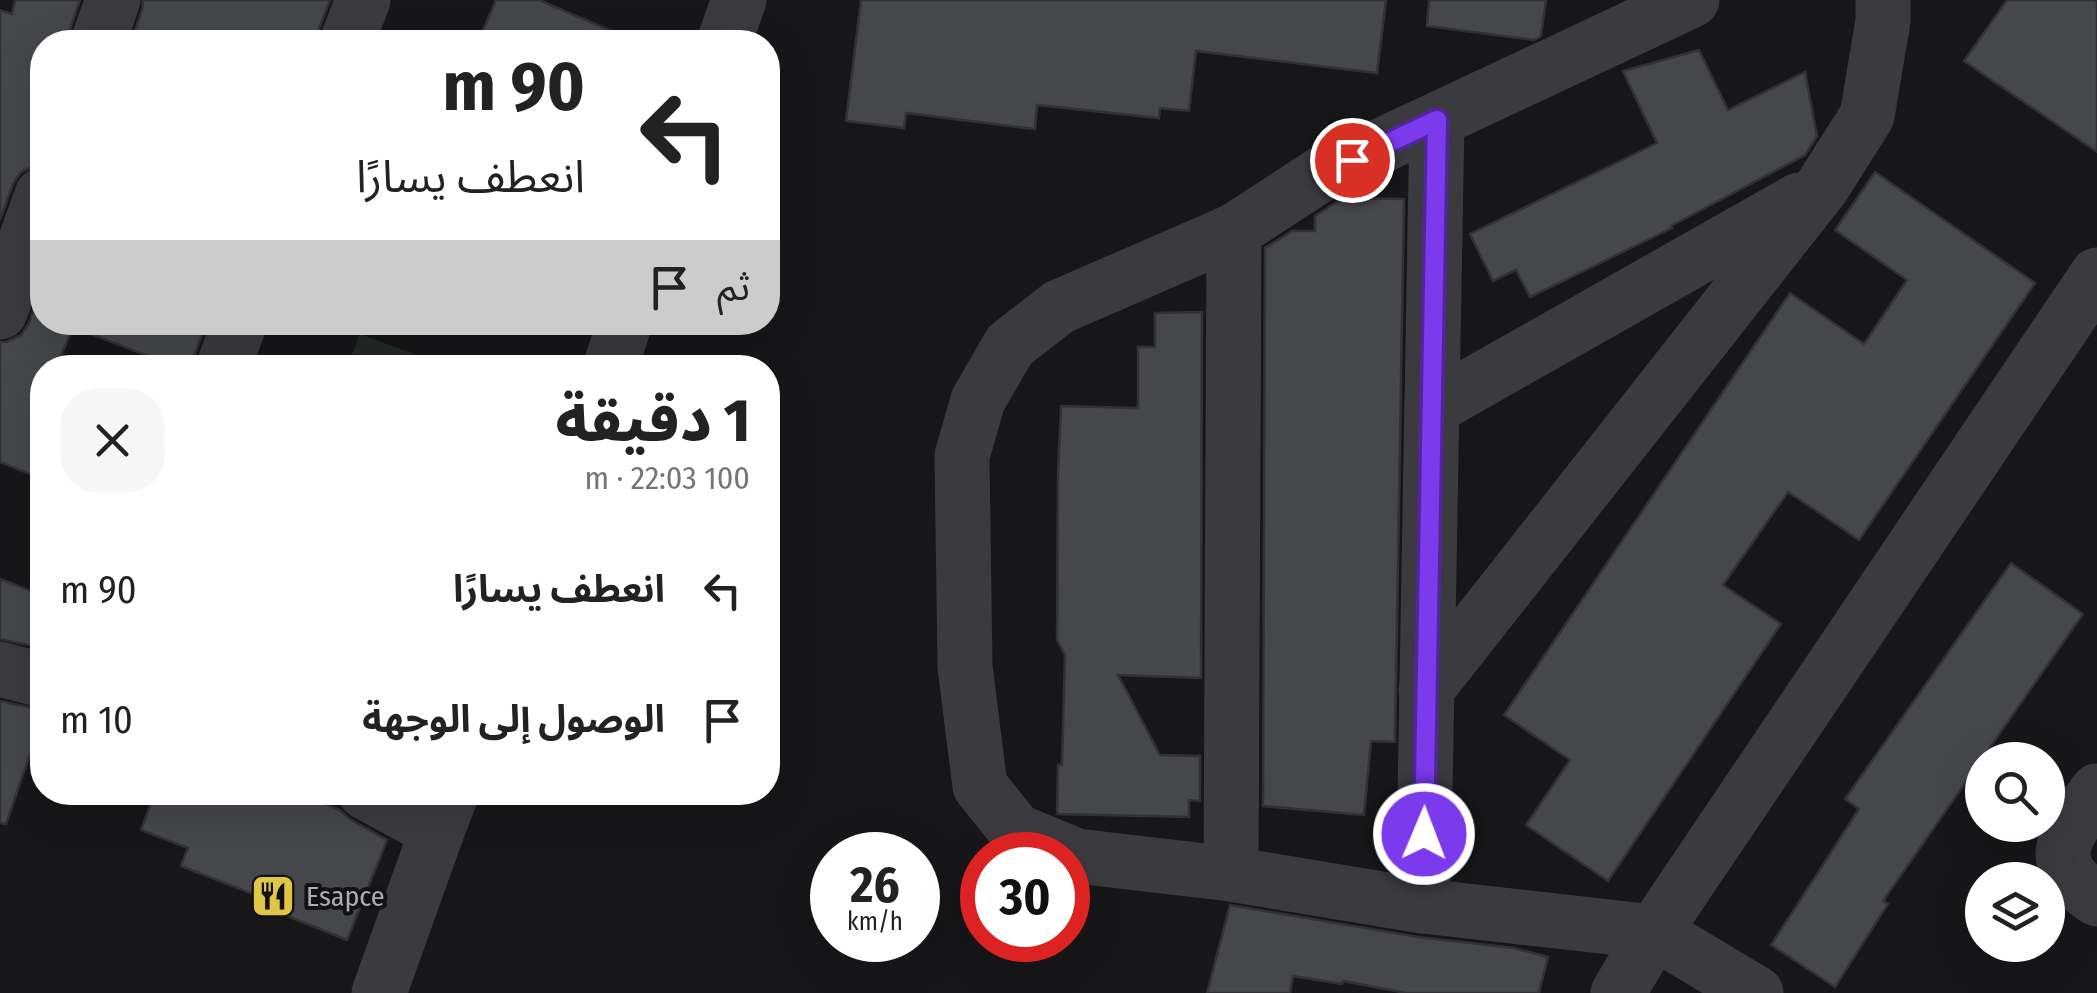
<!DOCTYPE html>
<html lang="ar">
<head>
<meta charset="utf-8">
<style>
	:root { --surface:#fff; --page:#f6f6f6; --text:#222; --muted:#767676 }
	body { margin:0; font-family:"Fira Sans Condensed","Noto Sans Arabic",sans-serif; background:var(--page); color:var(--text); direction:rtl; height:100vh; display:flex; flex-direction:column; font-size:38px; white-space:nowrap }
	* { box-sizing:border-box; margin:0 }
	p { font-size:32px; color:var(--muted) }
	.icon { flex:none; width:55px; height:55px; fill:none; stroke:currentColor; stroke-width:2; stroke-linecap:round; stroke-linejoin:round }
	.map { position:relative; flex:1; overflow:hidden; direction:ltr }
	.drawer { position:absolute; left:30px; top:355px; width:750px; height:450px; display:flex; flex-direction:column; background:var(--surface); border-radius:40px; box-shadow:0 10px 40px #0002; direction:rtl }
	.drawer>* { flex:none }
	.top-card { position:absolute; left:30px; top:30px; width:750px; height:305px; border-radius:40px; box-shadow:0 10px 40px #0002; direction:rtl; background:#fff; color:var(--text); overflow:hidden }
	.buttons { position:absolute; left:1965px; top:742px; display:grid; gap:20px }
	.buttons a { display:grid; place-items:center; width:100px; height:100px; border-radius:50%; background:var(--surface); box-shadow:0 10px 40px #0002; font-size:50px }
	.speed { position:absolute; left:810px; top:832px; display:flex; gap:20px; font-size:50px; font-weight:700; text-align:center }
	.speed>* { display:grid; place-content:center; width:130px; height:130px; border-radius:50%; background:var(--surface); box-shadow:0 10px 40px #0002; line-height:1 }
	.speed small { font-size:25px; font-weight:400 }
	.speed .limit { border:15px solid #d22; background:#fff; color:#111 }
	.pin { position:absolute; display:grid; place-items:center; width:85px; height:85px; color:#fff; margin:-42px; border:5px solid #fff; border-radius:50%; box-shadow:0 2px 10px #0007 }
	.me { position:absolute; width:110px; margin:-55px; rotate:1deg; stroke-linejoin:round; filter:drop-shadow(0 0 8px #0008) }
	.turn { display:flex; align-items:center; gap:35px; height:210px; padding:0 30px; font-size:45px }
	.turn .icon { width:130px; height:130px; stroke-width:2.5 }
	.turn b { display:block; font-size:70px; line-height:85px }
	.then { display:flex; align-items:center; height:95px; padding:0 30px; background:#0003; gap:20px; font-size:38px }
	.round { display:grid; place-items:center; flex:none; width:105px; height:105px; border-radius:40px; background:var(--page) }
	.head { display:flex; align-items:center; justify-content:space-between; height:170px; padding:0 30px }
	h1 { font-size:60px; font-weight:800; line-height:75px }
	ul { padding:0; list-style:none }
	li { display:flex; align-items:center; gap:30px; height:130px; padding:0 30px }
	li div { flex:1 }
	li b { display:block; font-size:38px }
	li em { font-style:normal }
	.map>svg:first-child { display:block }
	.green { fill:#232a25 }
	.building { fill:#46474b; stroke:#323135; stroke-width:2.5 }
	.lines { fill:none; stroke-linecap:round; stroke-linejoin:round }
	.minor { stroke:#3a3a3f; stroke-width:55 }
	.route-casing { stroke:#51269a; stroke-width:25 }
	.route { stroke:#7c3aed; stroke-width:18 }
	.labels { text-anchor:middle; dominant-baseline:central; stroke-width:8; stroke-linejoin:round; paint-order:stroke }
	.poi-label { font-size:28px; fill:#aaacb7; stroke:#121214; text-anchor:start }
</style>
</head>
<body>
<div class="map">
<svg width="2097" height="993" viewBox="0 0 2097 993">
	<rect width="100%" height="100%" fill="#171719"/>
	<polygon class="green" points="360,334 448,367 347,367"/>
	<g class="building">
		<polygon points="15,0 80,0 69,32 68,42 42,42 42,165 36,165 21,172 13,184 0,220 0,10 12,14"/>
		<polygon points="143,0 330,0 318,31 316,42 131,42 142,10"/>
		<polygon points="496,0 539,0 637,42 478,42"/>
		<polygon points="861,0 1386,0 1377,73 1196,51 1189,111 1160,108 1159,118 1037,105 1035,129 906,113 904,128 846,121"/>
		<polygon points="1429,0 1546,0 1541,36 1534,40 1427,26"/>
		<polygon points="2007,0 2097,0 2097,152 1964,61"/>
		<polygon points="1699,50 1728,110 1805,72 1817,136 1805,155 1671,226 1672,228 1530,297 1516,270 1493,281 1470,234 1657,143 1623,71"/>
		<polygon points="1875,172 2035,283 1859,540 1788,492 1723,585 1781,624 1608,881 1526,825 1570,760 1504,715 1790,293 1864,344 1907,280 1835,230"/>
		<polygon points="1343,198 1404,199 1395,742 1371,741 1364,815 1263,806 1265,248 1292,231 1315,231 1315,216"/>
		<polygon points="42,286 42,322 206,322 194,357 193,368 179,368 73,327 56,368 42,368 42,479 0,462 0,342 6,342 21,335 29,323"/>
		<polygon points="1202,312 1201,678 1118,675 1160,755 1200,756 1200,801 1189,800 1189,817 1057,814 1058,765 1062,765 1065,655 1057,640 1058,474 1061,406 1138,408 1138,347 1155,347 1155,313"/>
		<polygon points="2011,563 2083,614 1883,901 1888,904 1835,987 1771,945 1859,809 1845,799"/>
		<polygon points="0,579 42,595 42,648 0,639"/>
		<polygon points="0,701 42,710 42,720 6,824 0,823"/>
		<polygon points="155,792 295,792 340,810 350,819 387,840 347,940 260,905 263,898 181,866 188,848 141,830"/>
		<polygon points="1230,905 1418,937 1514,948 1548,957 1539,993 1406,993 1343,981 1342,984 1293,976 1290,993 1207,993"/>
	</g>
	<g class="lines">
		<g class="minor">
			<polyline points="1692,0 1323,173 1234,231 1059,307 1010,345 978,400 962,456 965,667 980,786 1016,831 1077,856 1231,874 1423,906 1654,932 1756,993"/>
			<polyline points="98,42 113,0"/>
			<polyline points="347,42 363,0"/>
			<polyline points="724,42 739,0"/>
			<polyline points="0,312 42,195"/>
			<polyline points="223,368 240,322"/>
			<polyline points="610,368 625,322"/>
			<polyline points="1432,408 1799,200"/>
			<polyline points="0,669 42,680"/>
			<polyline points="1426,690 1822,187 1867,116 1883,21 1883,0"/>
			<path d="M 2097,791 C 2065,835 2040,862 2097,899"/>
			<polyline points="365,792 437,831 452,792"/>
			<polyline points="1231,874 1234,231"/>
			<polyline points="1423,906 1437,120"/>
			<polyline points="379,993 437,831"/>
			<polyline points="1618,993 1654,932 2097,275"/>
		</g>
	</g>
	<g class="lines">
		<g class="route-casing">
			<polyline id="route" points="1352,160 1437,120 1424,834"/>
		</g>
		<use href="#route" class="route"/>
	</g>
	<defs>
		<g id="restaurant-square" transform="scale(2.25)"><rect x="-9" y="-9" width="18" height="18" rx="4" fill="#e1c547" stroke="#121214"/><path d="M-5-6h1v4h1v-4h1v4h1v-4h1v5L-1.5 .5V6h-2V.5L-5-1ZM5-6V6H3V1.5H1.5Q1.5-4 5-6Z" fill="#111"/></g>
	</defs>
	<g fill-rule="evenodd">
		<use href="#restaurant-square" x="273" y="896"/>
	</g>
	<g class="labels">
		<g class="poi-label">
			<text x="306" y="896">Esapce</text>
		</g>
	</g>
</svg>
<div class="buttons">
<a><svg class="icon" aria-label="search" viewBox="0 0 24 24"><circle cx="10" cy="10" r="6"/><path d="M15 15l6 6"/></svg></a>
<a><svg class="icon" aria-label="layers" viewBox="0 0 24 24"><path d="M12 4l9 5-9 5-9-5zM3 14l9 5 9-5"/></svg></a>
</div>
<div class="speed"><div>26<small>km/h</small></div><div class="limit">30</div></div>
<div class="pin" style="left:1352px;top:160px;background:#d93025"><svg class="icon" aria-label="arrive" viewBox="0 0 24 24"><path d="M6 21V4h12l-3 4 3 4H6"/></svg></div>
<svg class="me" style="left:1424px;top:834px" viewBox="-20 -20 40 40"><circle r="17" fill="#7c3aed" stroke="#fff" stroke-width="3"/><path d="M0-11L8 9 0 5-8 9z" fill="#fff"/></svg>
<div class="top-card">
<div class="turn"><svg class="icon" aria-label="left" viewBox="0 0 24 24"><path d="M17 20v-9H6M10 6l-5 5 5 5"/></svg><div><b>90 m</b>انعطف يسارًا</div></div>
<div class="then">ثم<svg class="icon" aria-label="arrive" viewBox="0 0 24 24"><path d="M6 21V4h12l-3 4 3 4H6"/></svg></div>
</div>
<section class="drawer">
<div class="head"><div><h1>1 دقيقة</h1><p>100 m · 22:03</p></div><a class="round"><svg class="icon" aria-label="close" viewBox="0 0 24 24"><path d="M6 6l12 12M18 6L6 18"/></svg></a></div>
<ul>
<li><svg class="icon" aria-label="left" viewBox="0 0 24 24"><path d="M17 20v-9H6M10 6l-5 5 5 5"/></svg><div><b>انعطف يسارًا</b></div><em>90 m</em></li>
<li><svg class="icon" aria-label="arrive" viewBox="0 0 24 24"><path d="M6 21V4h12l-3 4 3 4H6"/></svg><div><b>الوصول إلى الوجهة</b></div><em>10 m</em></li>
</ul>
</section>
</div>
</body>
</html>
